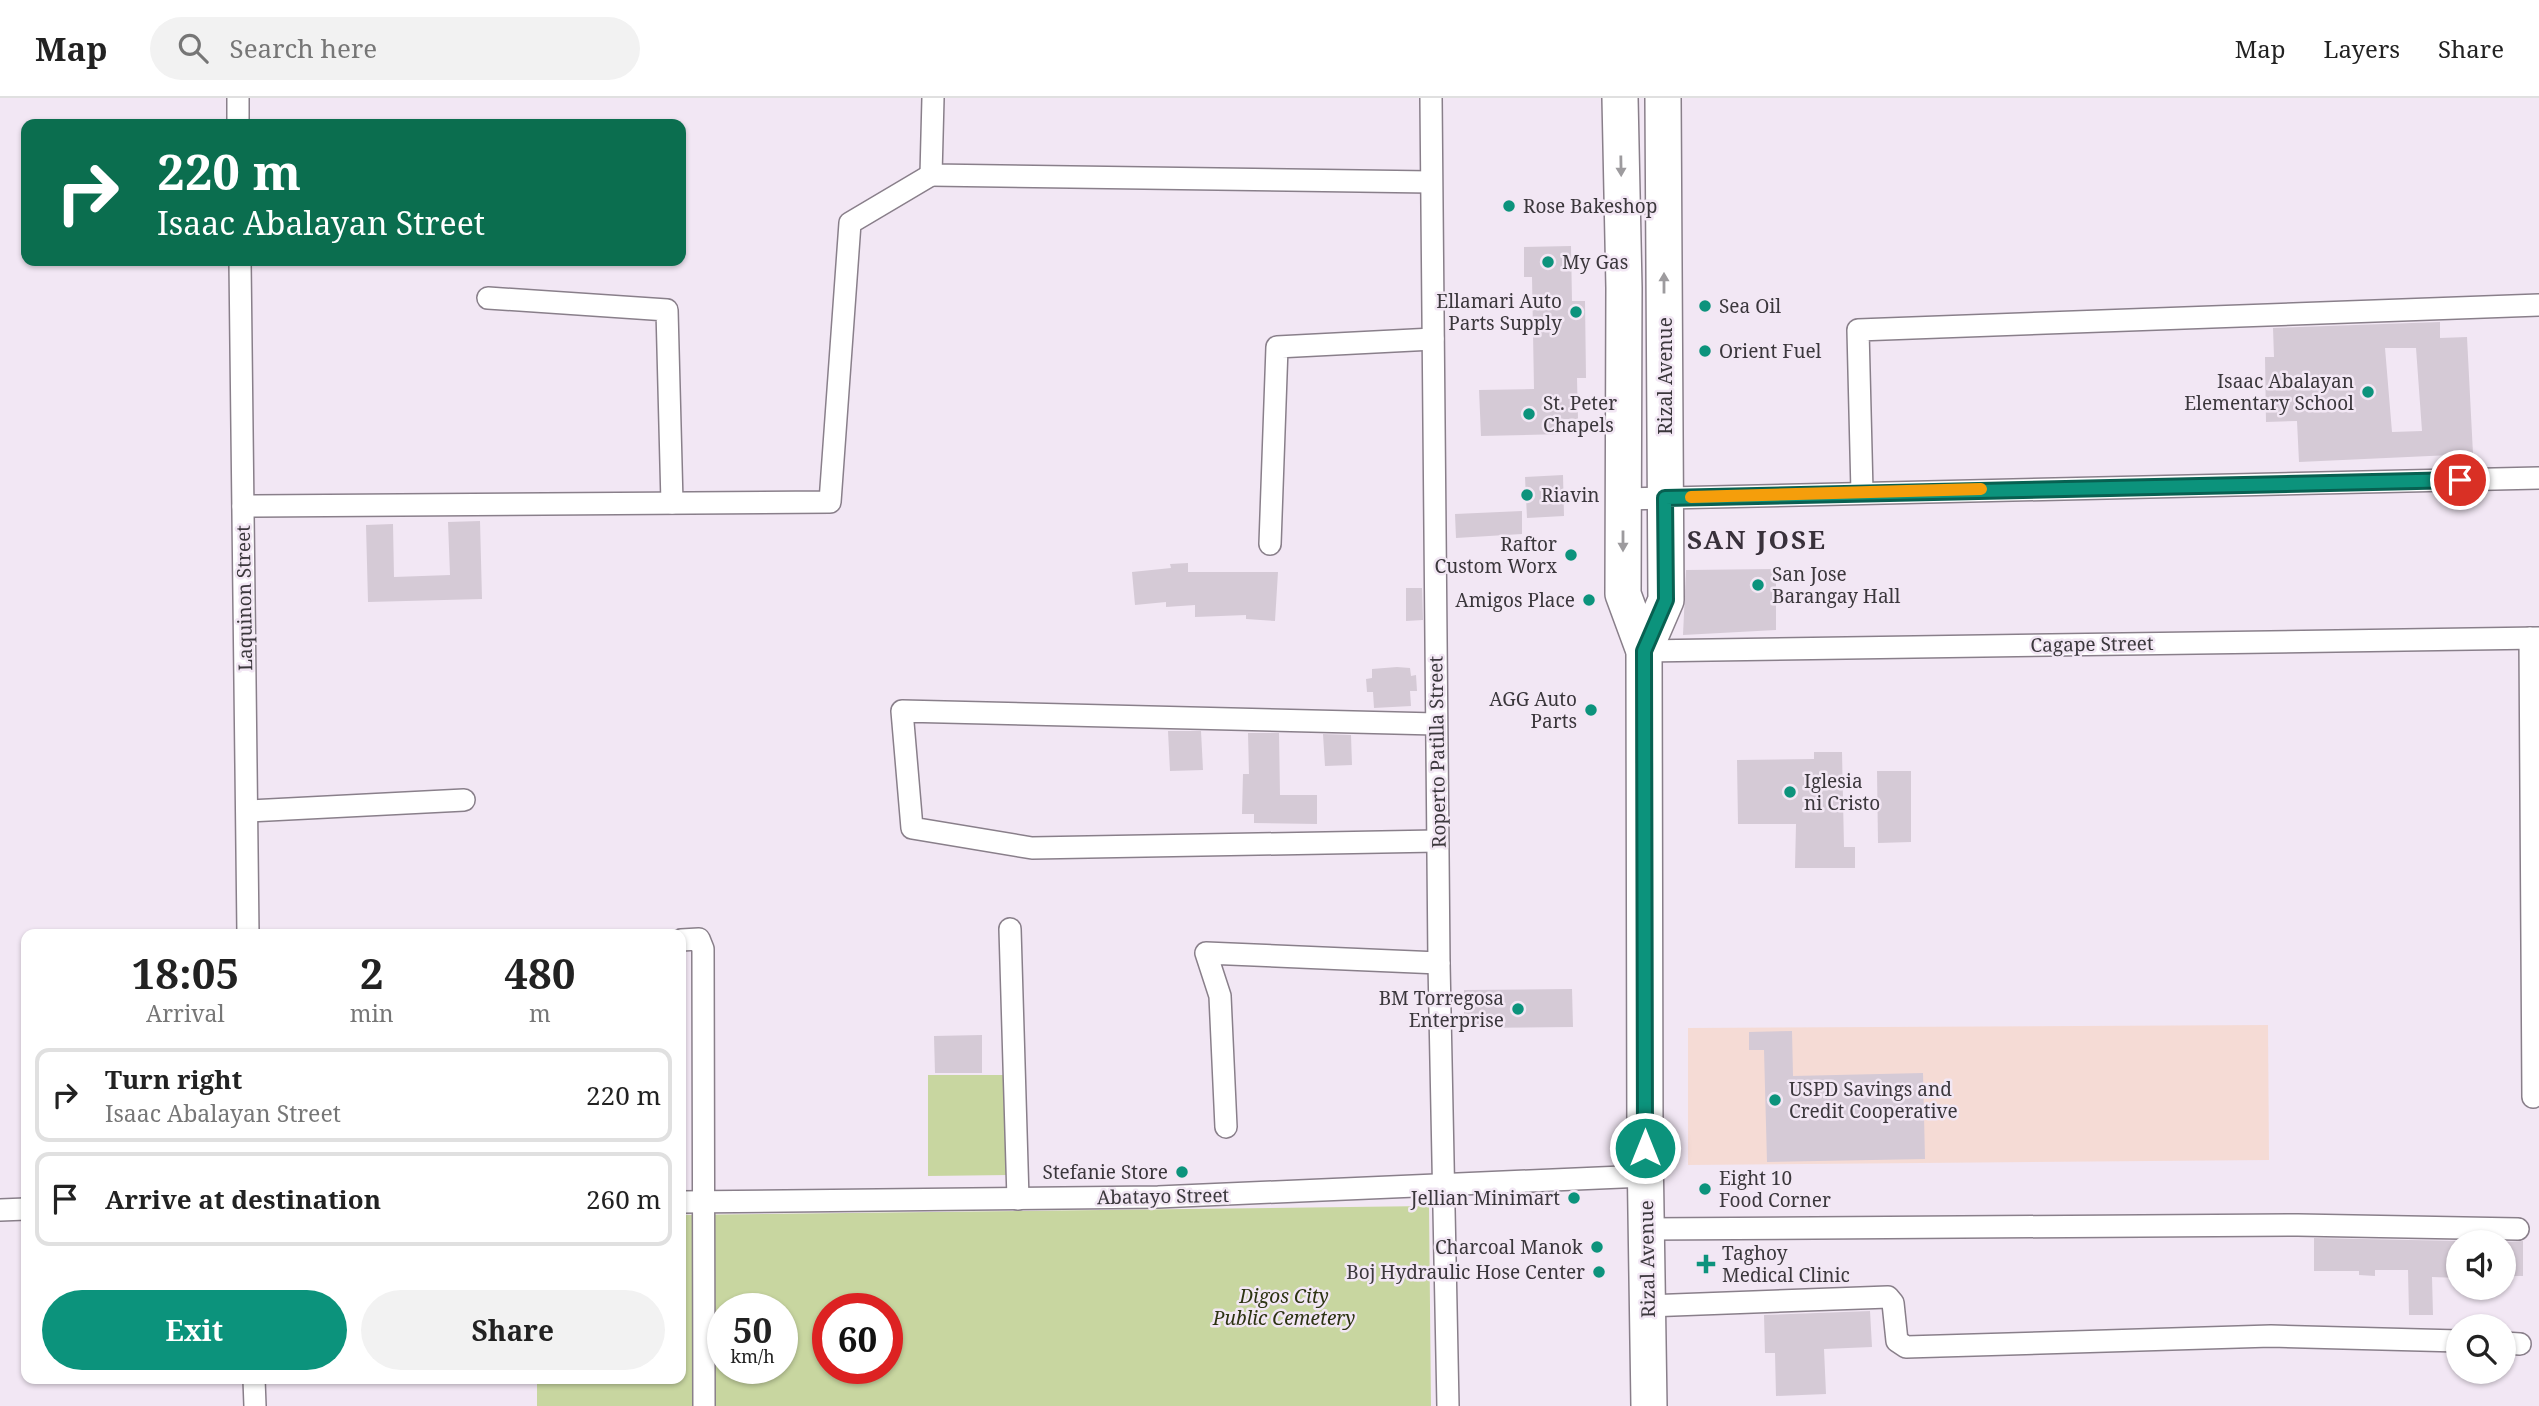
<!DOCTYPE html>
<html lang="en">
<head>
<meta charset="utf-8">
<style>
	:root { --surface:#fff; --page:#f2f2f2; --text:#222; --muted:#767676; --line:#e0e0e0; --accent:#0c937c }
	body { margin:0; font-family:"Noto Serif",serif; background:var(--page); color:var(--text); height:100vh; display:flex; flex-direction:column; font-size:26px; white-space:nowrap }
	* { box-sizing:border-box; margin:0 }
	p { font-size:23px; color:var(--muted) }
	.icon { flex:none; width:38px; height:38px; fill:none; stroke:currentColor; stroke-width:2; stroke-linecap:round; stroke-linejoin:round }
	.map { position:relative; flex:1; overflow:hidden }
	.panel { position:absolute; left:21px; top:831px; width:665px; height:455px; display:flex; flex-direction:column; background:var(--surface); border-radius:14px; box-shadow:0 2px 5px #0004 }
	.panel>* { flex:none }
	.hud { position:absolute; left:21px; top:21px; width:665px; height:147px; border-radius:14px; box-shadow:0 2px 5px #0004; background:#0b6e4f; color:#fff; overflow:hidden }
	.fabs { position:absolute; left:2446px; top:1132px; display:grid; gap:14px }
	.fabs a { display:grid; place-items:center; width:70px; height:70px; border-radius:50%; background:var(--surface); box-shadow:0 2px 5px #0004; font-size:35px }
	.speed { position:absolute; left:707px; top:1195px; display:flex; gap:14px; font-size:35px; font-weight:700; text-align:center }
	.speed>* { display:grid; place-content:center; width:91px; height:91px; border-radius:50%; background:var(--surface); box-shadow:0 2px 5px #0004; line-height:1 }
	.speed small { font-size:18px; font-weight:400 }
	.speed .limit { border:10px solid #d22; background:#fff; color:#111 }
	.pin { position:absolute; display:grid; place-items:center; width:60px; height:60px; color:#fff; margin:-30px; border:4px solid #fff; border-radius:50%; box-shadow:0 2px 7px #0007 }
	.me { position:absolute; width:77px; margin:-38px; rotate:0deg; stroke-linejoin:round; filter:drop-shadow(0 0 5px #0008) }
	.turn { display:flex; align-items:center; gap:24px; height:147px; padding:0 21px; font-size:32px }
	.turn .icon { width:91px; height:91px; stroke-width:2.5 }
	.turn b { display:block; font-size:49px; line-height:60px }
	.eta { display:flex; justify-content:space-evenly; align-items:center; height:119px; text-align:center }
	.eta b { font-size:42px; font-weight:700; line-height:49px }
	.cta { display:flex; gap:14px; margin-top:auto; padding:14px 21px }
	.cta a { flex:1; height:80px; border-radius:42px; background:var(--accent); color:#fff; font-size:28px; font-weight:700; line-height:80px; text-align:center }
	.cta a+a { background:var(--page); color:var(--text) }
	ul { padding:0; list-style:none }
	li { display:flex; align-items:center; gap:21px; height:94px; margin:0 14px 10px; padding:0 7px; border:4px solid var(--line); border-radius:14px }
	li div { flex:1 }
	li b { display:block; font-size:26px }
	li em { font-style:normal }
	header { display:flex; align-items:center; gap:42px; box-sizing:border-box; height:98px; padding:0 35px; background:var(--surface); border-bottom:2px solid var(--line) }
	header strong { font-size:33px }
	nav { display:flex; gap:38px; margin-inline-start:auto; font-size:24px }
	.search { width:490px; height:63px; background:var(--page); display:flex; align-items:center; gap:18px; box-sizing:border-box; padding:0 24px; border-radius:38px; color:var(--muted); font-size:26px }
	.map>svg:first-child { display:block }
	.industrial { fill:#f5dbd5 }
	.green { fill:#c8d6a0; fill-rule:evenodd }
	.building { fill:#d5cad6; fill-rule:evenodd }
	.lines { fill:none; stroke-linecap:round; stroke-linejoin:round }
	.minor-casing { stroke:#897f8a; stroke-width:24 }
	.primary-casing { stroke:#897f8a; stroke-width:38 }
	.minor { stroke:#fff; stroke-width:21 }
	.primary { stroke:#fff; stroke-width:35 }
	.oneway { fill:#9d9b9e }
	.route-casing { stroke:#086051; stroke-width:18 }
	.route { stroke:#0c937c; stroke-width:12 }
	.slow { stroke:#f59e0b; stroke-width:12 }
	.poi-dot { fill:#0c937c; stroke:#f2e7f4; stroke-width:2.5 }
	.labels { text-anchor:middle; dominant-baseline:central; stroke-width:5; stroke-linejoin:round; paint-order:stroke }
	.poi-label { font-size:19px; fill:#3b373c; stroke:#f2e7f4; text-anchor:start }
	.street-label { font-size:19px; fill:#3b373c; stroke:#f2e7f4 }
	.park-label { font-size:19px; font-style:italic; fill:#2c3311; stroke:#f2e7f4 }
	.district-label { font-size:26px; font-weight:bold; letter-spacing:2px; fill:#39313b; stroke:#f2e7f4 }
</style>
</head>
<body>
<header>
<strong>Map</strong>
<div class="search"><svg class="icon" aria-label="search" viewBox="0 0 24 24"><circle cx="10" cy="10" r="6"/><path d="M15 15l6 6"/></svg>Search here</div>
<nav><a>Map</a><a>Layers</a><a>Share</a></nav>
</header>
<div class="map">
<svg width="2539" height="1308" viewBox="0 0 2539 1308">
	<rect width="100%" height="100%" fill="#f2e7f4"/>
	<polygon class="industrial" points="2268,927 2269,1062 1688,1067 1688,930"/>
	<g class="green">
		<polygon points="928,977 1008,977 1009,1077 928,1078"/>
		<path d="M 1429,1108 L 1431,1308 L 537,1308 L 537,1281 L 681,1281 L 681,1117 ZM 723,1211 L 782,1211 L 782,1270 L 723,1270 ZM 828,1211 L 887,1211 L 887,1270 L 828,1270 Z"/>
	</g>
	<g class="building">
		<polygon points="1571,148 1572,203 1585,203 1586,280 1577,280 1578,321 1564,321 1564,336 1481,338 1479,292 1534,291 1532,179 1524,179 1524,149"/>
		<path d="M 2440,224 L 2440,240 L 2467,239 L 2473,356 L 2299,364 L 2297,323 L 2266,324 L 2265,259 L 2274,259 L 2273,230 ZM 2385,250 L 2416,250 L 2422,333 L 2392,334 Z"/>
		<polygon points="1563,377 1564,418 1527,420 1525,379"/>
		<polygon points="1522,413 1522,436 1456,440 1455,416"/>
		<polygon points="480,423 482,501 368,504 366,427 393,426 394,479 450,477 448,424"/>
		<polygon points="1188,465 1188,474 1278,474 1275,523 1246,521 1246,517 1195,519 1195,507 1166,509 1166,504 1135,507 1132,474 1171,470 1170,466"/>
		<polygon points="1776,471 1776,532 1683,537 1686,472"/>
		<polygon points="1406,490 1422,490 1423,522 1406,523"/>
		<polygon points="1397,569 1410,570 1411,578 1416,577 1417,593 1410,593 1411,608 1374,610 1373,594 1367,594 1366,581 1372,580 1372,571"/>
		<polygon points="1168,633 1201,633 1203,672 1170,673"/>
		<polygon points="1248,635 1279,635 1280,697 1317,697 1317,726 1254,725 1254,716 1242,716 1243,676 1249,676"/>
		<polygon points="1323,636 1351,637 1352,667 1325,668"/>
		<polygon points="1814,654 1842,654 1844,749 1855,749 1855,770 1795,770 1796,726 1738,726 1737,662 1814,661"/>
		<polygon points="1877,673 1911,673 1911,744 1878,745"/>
		<polygon points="1572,891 1573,929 1464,930 1464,892"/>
		<polygon points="1792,933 1793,978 1923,975 1925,1061 1767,1064 1764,952 1749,952 1749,934"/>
		<polygon points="982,937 982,975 935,975 934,938"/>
		<polygon points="2314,1140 2459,1143 2459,1180 2432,1179 2433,1217 2409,1217 2408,1172 2375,1172 2375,1178 2359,1177 2359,1173 2314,1173"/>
		<polygon points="2523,1143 2523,1178 2504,1178 2504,1144"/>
		<polygon points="1870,1213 1872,1249 1824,1251 1826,1296 1776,1298 1775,1255 1765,1255 1764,1217"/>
	</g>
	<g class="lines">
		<g class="minor-casing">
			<g id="minor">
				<polyline points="238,0 238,26"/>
				<polyline points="933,0 931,77 1431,84"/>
				<polyline points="1431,0 1439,865 1448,1308"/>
				<polyline points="240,163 248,836"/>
				<polyline points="488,200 667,212 672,405"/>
				<polyline points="1862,394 1858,232 2539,207"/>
				<polyline points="1623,401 2539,380"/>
				<polyline points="243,408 830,404 850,125 931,77"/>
				<polyline points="1270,446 1277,249 1433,241"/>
				<polyline points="2530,540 2533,999"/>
				<polyline points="1644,553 2539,540"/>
				<polyline points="1436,626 902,613 912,730 1032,750 1437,743"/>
				<polyline points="247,713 464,702"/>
				<polyline points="1010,831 1018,1101"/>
				<polyline points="681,842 699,841 703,851 704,1308"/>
				<polyline points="1226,1029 1220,898 1206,855 1439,865"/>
				<polyline points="681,1104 1158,1099 1645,1078"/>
				<polyline points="0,1112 26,1111"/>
				<polyline points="1646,1131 2298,1127 2518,1131"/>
				<polyline points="1647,1208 1888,1199 1893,1205 1897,1243 1906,1249 2271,1238 2459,1243"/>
				<polyline points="2504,1245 2520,1246"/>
				<polyline points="254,1281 255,1308"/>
			</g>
		</g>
		<g class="primary-casing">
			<g id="primary">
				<polyline points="1620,0 1624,190 1623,496 1644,553 1645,1050 1649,1308"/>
				<polyline points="1644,553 1666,502 1663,0"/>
			</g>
		</g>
		<use href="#minor" class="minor"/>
		<use href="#primary" class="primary"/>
	</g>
	<defs><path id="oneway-solid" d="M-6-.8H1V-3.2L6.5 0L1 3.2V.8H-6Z" transform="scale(1.75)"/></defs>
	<g class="oneway">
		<use href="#oneway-solid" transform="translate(1621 68) rotate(89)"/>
		<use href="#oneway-solid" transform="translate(1664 185) rotate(-90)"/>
		<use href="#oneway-solid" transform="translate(1623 443) rotate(90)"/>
	</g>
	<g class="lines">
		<g class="route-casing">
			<polyline id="route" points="1645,1050 1644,553 1666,502 1665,400 2460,382"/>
		</g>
		<use href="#route" class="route"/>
		<polyline class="slow" points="1691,399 1981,391"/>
	</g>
	<g class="poi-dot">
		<circle cx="1509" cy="108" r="7"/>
		<circle cx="1548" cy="164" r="7"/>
		<circle cx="1705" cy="208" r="7"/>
		<circle cx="1576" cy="214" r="7"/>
		<circle cx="1705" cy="253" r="7"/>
		<circle cx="2368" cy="294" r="7"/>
		<circle cx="1529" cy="316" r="7"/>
		<circle cx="1527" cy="397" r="7"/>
		<circle cx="1571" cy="457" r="7"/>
		<circle cx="1758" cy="487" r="7"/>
		<circle cx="1589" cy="502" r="7"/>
		<circle cx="1591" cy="612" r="7"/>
		<circle cx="1790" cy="694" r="7"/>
		<circle cx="1518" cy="911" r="7"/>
		<circle cx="1775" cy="1002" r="7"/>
		<circle cx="1182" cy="1074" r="7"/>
		<circle cx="1705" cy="1091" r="7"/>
		<circle cx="1574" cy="1100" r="7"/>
		<circle cx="1597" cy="1149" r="7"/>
		<path d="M1702.5 1155.5h7v7h7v7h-7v7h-7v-7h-7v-7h7z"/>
		<circle cx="1599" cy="1174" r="7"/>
	</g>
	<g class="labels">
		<g class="poi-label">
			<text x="1523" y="108">Rose Bakeshop</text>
			<text x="1562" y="164">My Gas</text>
			<text x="1562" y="203" text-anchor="end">Ellamari Auto<tspan x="1562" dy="22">Parts Supply</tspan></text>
			<text x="1719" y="208">Sea Oil</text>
			<text x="1719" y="253">Orient Fuel</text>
			<text x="2354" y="283" text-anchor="end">Isaac Abalayan<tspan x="2354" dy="22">Elementary School</tspan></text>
			<text x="1543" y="305">St. Peter<tspan x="1543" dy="22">Chapels</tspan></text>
			<text x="1541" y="397">Riavin</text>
			<text x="1557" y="446" text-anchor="end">Raftor<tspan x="1557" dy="22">Custom Worx</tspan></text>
			<text x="1772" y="476">San Jose<tspan x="1772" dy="22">Barangay Hall</tspan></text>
			<text x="1575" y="502" text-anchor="end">Amigos Place</text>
			<text x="1577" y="601" text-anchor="end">AGG Auto<tspan x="1577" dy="22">Parts</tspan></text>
			<text x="1804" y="683">Iglesia<tspan x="1804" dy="22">ni Cristo</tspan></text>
			<text x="1504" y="900" text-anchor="end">BM Torregosa<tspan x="1504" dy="22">Enterprise</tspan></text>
			<text x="1789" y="991">USPD Savings and<tspan x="1789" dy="22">Credit Cooperative</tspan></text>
			<text x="1168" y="1074" text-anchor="end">Stefanie Store</text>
			<text x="1719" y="1080">Eight 10<tspan x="1719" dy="22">Food Corner</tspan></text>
			<text x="1560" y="1100" text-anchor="end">Jellian Minimart</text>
			<text x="1583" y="1149" text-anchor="end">Charcoal Manok</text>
			<text x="1722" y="1155">Taghoy<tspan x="1722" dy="22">Medical Clinic</tspan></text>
			<text x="1585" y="1174" text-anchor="end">Boj Hydraulic Hose Center</text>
		</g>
		<g class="street-label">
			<text transform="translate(1665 278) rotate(-90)">Rizal Avenue</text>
			<text transform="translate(244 500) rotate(-91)">Laquinon Street</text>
			<text transform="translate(2092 546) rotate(-1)">Cagape Street</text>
			<text transform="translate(1437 654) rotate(-91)">Roperto Patilla Street</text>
			<text transform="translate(1163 1098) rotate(-1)">Abatayo Street</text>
			<text transform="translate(1647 1161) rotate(-91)">Rizal Avenue</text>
		</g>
		<g class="park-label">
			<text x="1284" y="1198">Digos City<tspan x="1284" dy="22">Public Cemetery</tspan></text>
		</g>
		<g class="district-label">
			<text x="1757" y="441">SAN JOSE</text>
		</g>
	</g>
</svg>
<div class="fabs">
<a><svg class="icon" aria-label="sound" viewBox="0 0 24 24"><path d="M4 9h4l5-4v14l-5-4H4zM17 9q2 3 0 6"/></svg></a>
<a><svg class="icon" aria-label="search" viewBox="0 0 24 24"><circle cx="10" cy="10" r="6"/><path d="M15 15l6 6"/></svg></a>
</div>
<div class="speed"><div>50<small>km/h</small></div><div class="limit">60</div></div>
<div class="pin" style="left:2460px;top:382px;background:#d93025"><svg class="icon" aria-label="arrive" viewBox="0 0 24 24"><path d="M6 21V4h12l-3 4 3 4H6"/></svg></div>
<svg class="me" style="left:1645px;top:1050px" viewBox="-20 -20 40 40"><circle r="17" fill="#0c937c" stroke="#fff" stroke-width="3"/><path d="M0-11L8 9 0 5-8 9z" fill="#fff"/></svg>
<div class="hud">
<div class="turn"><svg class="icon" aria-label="right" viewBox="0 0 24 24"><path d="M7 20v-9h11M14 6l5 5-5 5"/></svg><div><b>220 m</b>Isaac Abalayan Street</div></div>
</div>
<section class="panel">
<div class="eta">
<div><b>18:05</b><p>Arrival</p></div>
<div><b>2</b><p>min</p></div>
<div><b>480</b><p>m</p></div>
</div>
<ul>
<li><svg class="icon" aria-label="right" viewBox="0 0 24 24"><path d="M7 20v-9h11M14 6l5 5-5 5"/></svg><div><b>Turn right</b><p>Isaac Abalayan Street</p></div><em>220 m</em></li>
<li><svg class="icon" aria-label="arrive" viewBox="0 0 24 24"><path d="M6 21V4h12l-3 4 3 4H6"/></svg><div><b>Arrive at destination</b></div><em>260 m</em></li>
</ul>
<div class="cta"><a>Exit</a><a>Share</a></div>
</section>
</div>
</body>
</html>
